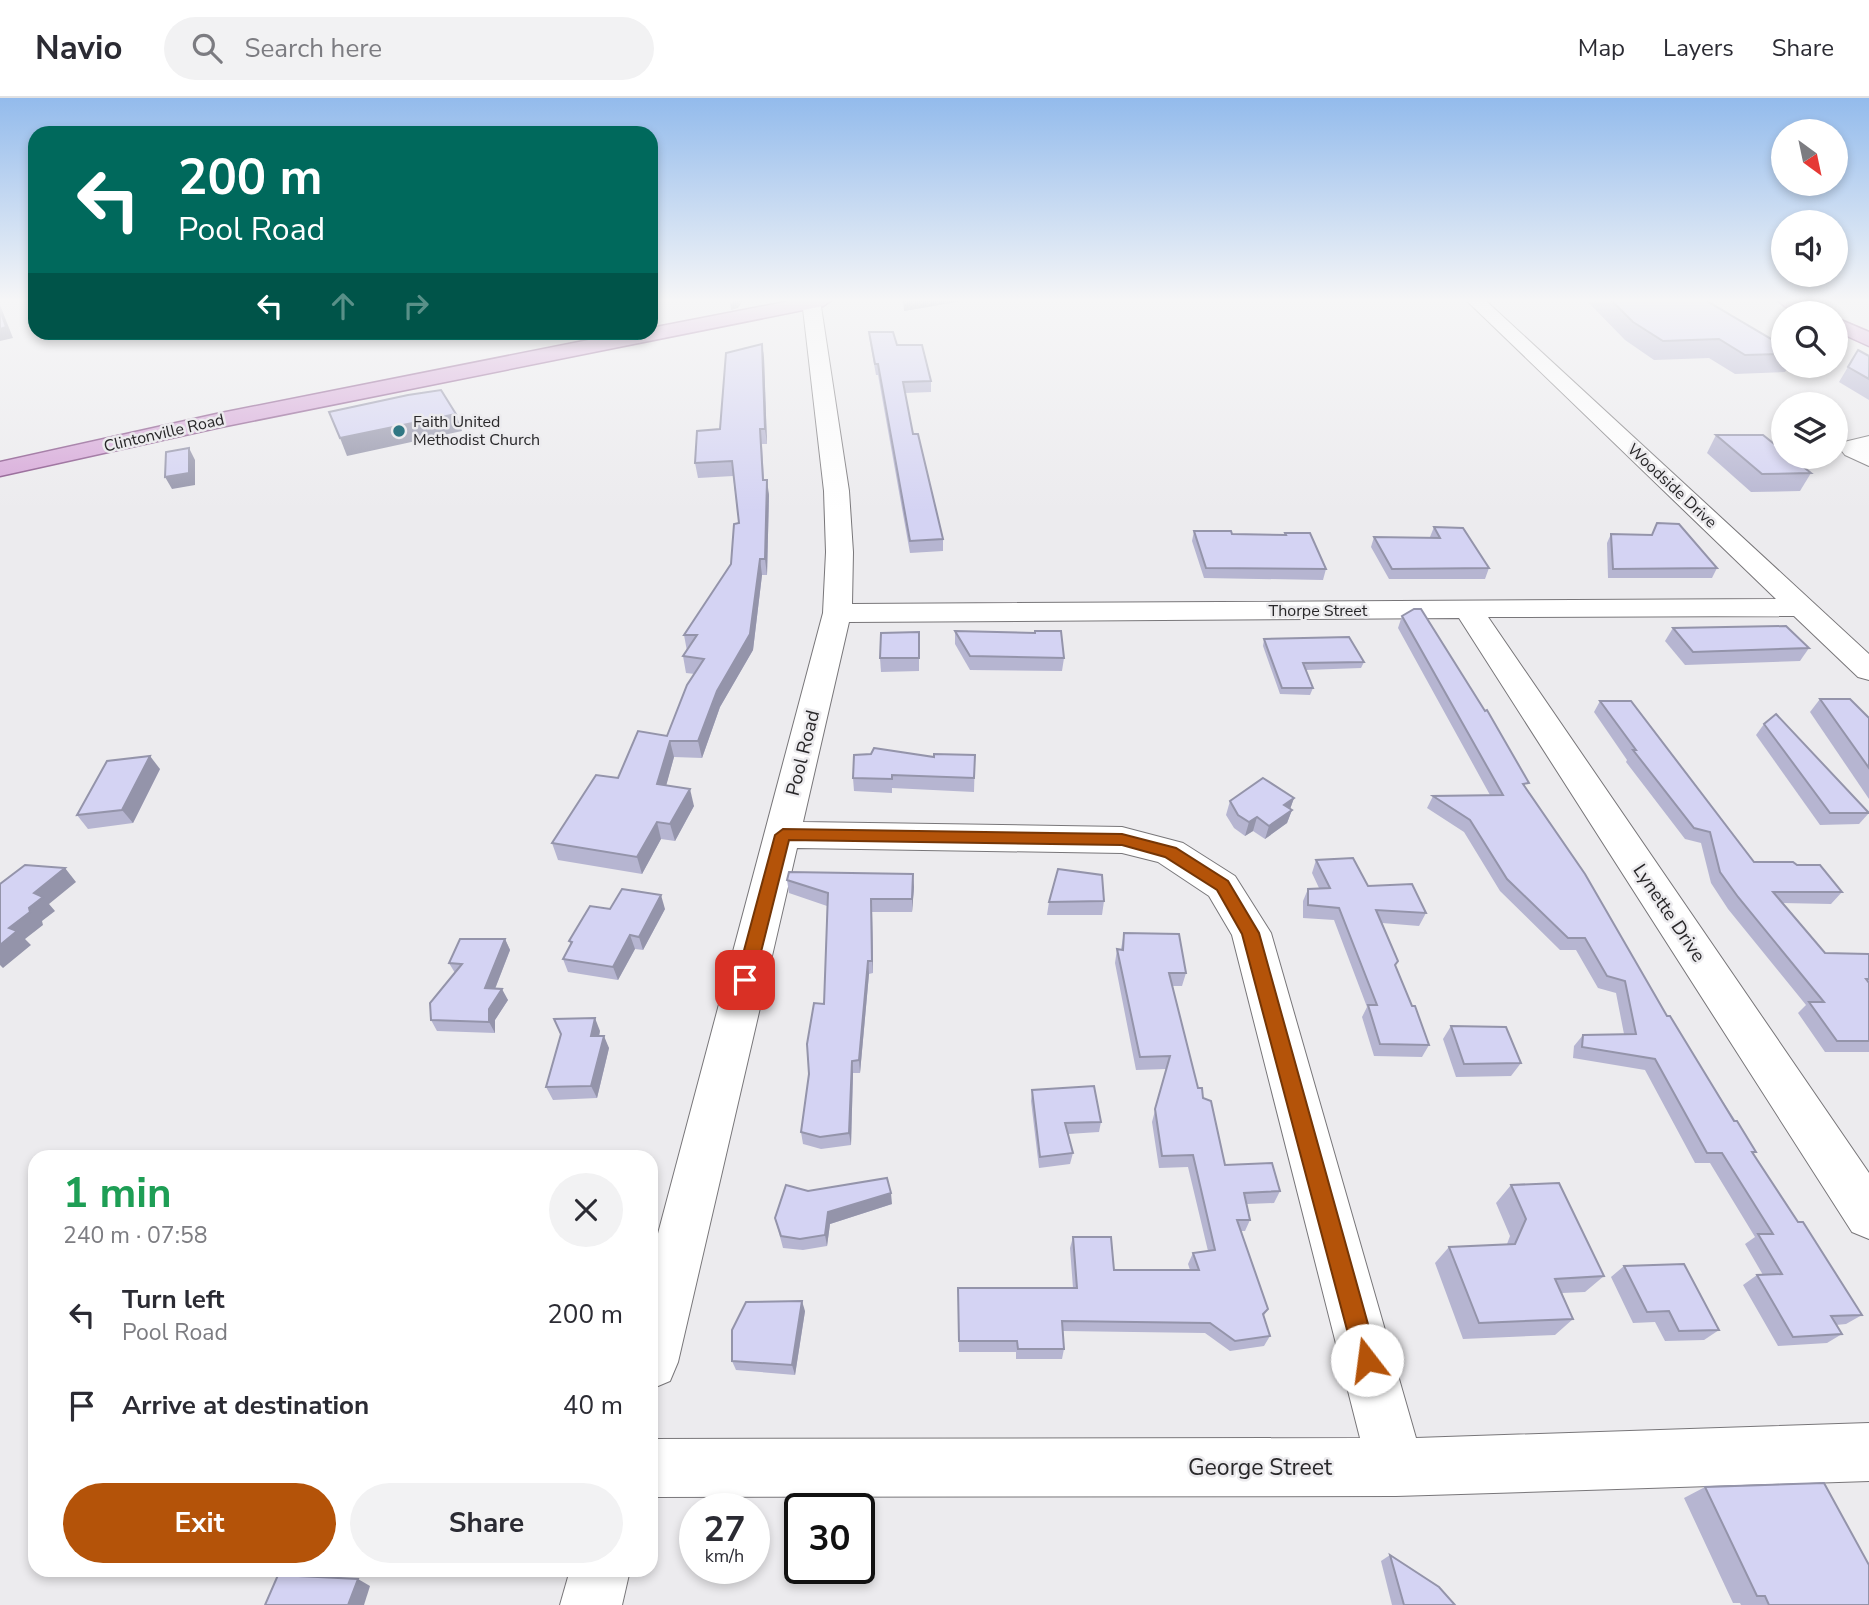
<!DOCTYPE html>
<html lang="en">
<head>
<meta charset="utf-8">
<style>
	:root { --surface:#fff; --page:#f2f2f3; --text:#2b2b33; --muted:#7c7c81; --line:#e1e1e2; --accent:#b45309 }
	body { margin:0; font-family:"Nunito Sans",sans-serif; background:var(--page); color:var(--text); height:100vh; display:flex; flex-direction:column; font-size:26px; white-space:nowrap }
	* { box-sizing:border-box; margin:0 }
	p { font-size:23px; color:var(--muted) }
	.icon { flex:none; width:38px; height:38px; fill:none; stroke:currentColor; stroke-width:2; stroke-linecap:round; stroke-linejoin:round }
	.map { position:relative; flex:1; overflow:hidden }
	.panel { position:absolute; left:28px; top:1052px; width:630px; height:427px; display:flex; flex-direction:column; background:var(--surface); border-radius:21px; box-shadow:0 4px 10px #0003 }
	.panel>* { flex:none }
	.top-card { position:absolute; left:28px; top:28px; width:630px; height:214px; border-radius:21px; box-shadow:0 4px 10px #0003; background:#00695c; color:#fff; overflow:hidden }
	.needle { width:46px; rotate:147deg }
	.tools { position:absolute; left:1771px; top:21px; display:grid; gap:14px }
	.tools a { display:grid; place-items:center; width:77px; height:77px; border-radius:50%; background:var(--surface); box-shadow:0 4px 10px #0003; font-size:35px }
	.speed { position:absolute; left:679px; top:1395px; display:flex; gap:14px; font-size:35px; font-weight:700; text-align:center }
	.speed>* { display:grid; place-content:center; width:91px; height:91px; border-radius:50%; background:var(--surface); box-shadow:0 4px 10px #0003; line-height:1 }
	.speed small { font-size:18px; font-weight:400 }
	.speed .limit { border:4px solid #111; border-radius:10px; background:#fff; color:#111 }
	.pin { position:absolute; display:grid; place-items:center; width:60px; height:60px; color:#fff; margin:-30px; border-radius:14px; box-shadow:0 4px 10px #0006 }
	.me { position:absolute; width:77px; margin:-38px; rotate:345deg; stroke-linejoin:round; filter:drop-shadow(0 0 5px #0008) }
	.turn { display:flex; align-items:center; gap:24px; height:147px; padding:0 35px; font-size:32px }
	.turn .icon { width:91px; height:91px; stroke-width:2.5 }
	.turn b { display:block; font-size:49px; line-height:60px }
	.lanes { display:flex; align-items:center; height:66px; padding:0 35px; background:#0003; justify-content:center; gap:35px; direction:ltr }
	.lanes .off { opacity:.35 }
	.round { display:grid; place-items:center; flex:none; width:74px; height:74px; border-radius:37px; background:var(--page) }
	.head { display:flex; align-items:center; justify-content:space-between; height:119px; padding:0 35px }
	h1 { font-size:42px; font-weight:700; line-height:52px; color:#1e9e55 }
	.primary-button { display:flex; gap:14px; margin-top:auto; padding:14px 35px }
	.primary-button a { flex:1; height:80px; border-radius:42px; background:var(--accent); color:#fff; font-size:28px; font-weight:700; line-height:80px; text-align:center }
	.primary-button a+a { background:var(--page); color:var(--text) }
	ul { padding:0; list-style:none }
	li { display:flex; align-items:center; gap:21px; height:91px; padding:0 35px }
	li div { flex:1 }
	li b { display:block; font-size:26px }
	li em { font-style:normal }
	header { display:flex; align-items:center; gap:42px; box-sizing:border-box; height:98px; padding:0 35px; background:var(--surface); border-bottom:2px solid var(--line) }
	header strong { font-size:33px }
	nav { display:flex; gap:38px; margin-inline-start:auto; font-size:24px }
	.search { width:490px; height:63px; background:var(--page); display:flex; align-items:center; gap:18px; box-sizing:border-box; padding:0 24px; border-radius:38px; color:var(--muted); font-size:26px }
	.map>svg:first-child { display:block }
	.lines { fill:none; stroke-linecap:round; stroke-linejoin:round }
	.minor-casing { stroke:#787679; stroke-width:2 }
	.major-casing { stroke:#88538a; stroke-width:3 }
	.minor { fill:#fff; fill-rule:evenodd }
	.major { fill:#d6a6d8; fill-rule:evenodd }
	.wall { fill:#b6b5d1 }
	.shaded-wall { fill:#9494aa }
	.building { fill:#d4d3f3; stroke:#9494aa; stroke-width:2 }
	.route { fill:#b45309; stroke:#753606; stroke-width:2 }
	.poi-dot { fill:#307783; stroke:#ecebee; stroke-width:2.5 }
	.labels { text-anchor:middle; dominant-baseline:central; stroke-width:5; stroke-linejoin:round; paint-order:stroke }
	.far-poi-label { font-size:16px; fill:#282729; stroke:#ecebee; text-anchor:start }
	.far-street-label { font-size:16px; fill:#282729; stroke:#ecebee }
	.street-label { font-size:19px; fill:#282729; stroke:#ecebee }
	.near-street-label { font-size:23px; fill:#282729; stroke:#ecebee }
</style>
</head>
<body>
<header>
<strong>Navio</strong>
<div class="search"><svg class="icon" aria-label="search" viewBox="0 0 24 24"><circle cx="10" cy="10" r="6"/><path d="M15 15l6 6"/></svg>Search here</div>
<nav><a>Map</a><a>Layers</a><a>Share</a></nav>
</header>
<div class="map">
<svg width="1869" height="1507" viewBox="0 0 1869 1507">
	<rect width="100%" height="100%" fill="#ecebee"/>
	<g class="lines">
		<g class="minor-casing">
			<g id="minor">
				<polygon points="802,202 820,202 849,393 853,454 852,506 1776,501 1466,202 1485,202 1869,556 1869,582 1858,579 1794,518 1488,519 1869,1075 1869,1141 1852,1134 1459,520 849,524 803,724 1122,729 1183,745 1235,778 1271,835 1416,1340 1869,1325 1869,1383 1396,1398 651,1399 651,1341 1360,1340 1232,837 1209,798 1158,764 1122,755 797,750 678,1264 670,1283 651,1291 651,1162 823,515 826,454 824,393"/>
				<polygon points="1869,338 1869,368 1845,357 1841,352 1844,344"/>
				<polygon points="570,1472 630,1472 622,1507 560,1507"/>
			</g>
		</g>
		<g class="major-casing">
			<g id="major">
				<polygon points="795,202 832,202 823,208 221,329 0,378 0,364 221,315 629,234 651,234 651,230"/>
				<path d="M 1778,202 C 1795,202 1813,201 1825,215 C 1808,216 1790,216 1778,202 Z"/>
				<polygon points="1836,220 1869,234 1869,248 1836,233"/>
			</g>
		</g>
		<use href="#minor" class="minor"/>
		<use href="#major" class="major"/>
	</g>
	<g class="wall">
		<polygon points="651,202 653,202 655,211 651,210"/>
		<polygon points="865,202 968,202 904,213 903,204"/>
		<polygon points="1586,202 1705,202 1783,248 1783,268 1789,268 1785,274 1735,276 1709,260 1654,262 1625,242"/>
		<polygon points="492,234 523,234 511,242 495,240"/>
		<polygon points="869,234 897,247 931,283 931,294 905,295 913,336 943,441 943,453 910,455 878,277 876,277 870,244"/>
		<polygon points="762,246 764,260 767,346 762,346 764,382 769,397 767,477 762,477 753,552 720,609 702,660 674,659 666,687 694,708 675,743 661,741 642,776 558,762 552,745 618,680 667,638 695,576 686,575 683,558 687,553 684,537 731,466 739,425 733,378 698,380 695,365 720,331"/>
		<polygon points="1858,252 1869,258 1869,302 1839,284"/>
		<polygon points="1716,337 1811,375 1800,393 1751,394 1707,355"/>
		<polygon points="1434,429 1489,470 1485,481 1389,481 1371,449 1374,439 1430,439"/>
		<polygon points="1194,433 1232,436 1284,437 1285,435 1326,471 1323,482 1204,480 1192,443"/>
		<polygon points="1611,436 1717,470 1712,480 1608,480 1607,445"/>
		<polygon points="1402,518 1526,690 1667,918 1756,1054 1753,1056 1798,1124 1862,1217 1846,1226 1836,1227 1842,1236 1827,1245 1778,1248 1743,1187 1757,1177 1763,1177 1745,1146 1755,1139 1710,1065 1695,1065 1645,972 1573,960 1574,948 1583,937 1624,936 1616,895 1598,890 1576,852 1560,852 1500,793 1464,734 1427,710 1433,698 1490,697 1398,530"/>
		<polygon points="1673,530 1809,550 1800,563 1685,567 1665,543"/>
		<polygon points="955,533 1035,535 1064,560 1062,573 970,572 955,546"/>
		<polygon points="919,534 919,573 881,574 880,560"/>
		<polygon points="1264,541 1364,564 1361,570 1306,572 1313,590 1310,597 1280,596 1263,548"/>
		<polygon points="1820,601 1869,620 1869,701 1810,614"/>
		<polygon points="1600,603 1754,764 1797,767 1842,794 1831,806 1782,805 1825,855 1869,856 1869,954 1825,954 1798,915 1806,907 1728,811 1711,785 1701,745 1685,741 1626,664 1627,662 1594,614"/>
		<polygon points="1764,626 1869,715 1859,726 1820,727 1756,637"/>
		<polygon points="975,657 974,694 892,690 892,695 854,693 853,680 934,659"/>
		<polygon points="160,671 133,725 88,731 77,717"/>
		<polygon points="1294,700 1290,711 1292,712 1287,725 1265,741 1253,733 1245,738 1234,730 1226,717 1230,703"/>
		<polygon points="1316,762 1368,788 1426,815 1419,828 1382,825 1395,867 1429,947 1422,959 1374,958 1362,919 1367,909 1334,822 1303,820 1303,803 1308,791 1319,790 1312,775"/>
		<polygon points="787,782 914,789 912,814 872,814 873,875 869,876 860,975 853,975 851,1047 821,1051 803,1046 801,1034 824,906 827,808 789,795"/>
		<polygon points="1104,803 1102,817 1047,817 1049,804"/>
		<polygon points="610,811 665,811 643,852 635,851 618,882 568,874 563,861 571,847 569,843"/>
		<polygon points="1124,835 1186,875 1182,888 1172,888 1198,990 1203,1000 1225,1067 1280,1093 1274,1105 1247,1106 1250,1122 1245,1133 1241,1133 1268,1211 1263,1219 1270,1238 1264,1248 1230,1253 1205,1235 1063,1233 1064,1251 1062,1261 1016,1261 1016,1254 959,1254 958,1190 1073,1190 1070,1150 1073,1139 1114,1172 1190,1172 1188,1166 1193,1155 1208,1153 1188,1069 1159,1070 1152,1024 1166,971 1136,972 1115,865 1117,851 1121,851"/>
		<polygon points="505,841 510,852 495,891 508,902 495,922 495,935 437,933 431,922 455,875 449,865"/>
		<polygon points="1451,928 1521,965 1511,978 1456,979 1443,941"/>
		<polygon points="600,933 599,938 609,950 597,1000 553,1002 546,989"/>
		<polygon points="1032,992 1101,1024 1099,1034 1068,1036 1073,1055 1070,1066 1039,1070 1031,1003"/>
		<polygon points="1511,1087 1604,1178 1585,1194 1562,1195 1573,1221 1555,1237 1463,1241 1435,1165 1449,1149 1507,1146 1510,1138 1496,1105"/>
		<polygon points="808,1093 892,1106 830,1126 827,1148 803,1152 783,1150 775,1120"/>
		<polygon points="1624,1168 1719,1232 1704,1242 1665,1243 1655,1224 1633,1225 1611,1179"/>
		<polygon points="805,1213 795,1277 736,1272 732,1263"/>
		<polygon points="1705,1389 1869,1507 1741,1507 1740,1505 1733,1505 1684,1400"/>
		<polygon points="1390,1457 1455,1507 1392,1507 1381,1463"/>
	</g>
	<g class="shaded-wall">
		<polygon points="737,202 743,202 738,210 731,212 730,204"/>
		<polygon points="918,202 968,202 904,213 904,204"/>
		<polygon points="0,207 13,240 0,243"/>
		<polygon points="509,234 523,234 511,242"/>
		<polygon points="762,246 764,260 767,346 765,331"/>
		<polygon points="456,316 462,333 347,358 340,340"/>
		<polygon points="189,350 195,362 195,387 172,391 165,379"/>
		<polygon points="767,382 769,397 767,477 765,461"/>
		<polygon points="760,461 762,477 753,552 720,609 702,660 698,643 717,593"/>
		<polygon points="670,643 674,659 662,703 657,686"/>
		<polygon points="150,658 160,671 133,725 122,712"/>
		<polygon points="690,691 694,708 675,743 670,726"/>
		<polygon points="1294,700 1289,714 1284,707"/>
		<polygon points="1292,712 1287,725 1265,741 1269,728"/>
		<polygon points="1257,719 1253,733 1245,738 1249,724"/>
		<polygon points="657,724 661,741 642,776 637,759"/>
		<polygon points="65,770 76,784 49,806 55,813 42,823 43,827 25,841 31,847 3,870 0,867 0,847 9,830 29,810 34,795"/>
		<polygon points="913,776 914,789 912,814 912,801"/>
		<polygon points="661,797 665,811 643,852 639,839"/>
		<polygon points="871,801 872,814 873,875 872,863"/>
		<polygon points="630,837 635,851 618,882 613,869"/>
		<polygon points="505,841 510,852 491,901 485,890"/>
		<polygon points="868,863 869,876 860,975 859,962"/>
		<polygon points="502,891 508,902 495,922 495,935 489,924 489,911"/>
		<polygon points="595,920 600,933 596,951 591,938"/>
		<polygon points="604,938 609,950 597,1000 591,988"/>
		<polygon points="852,963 853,975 851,1047 849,1035"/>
		<polygon points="891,1095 892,1106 830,1126 827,1148 825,1137 828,1114"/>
		<polygon points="802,1203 805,1213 795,1277 792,1267"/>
		<polygon points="358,1481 370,1488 364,1507 348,1507"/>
	</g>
	<g class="building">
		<polygon points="903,202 918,202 904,204"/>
		<polygon points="1611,202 1705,202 1783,248 1783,256 1745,257 1719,241 1663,243 1633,224"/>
		<polygon points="0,212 6,229 0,231"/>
		<polygon points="869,234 893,234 897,247 922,247 931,283 903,284 913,336 918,336 943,441 910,443 878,266 875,266"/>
		<polygon points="762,246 765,331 760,331 763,382 767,382 765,461 760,461 750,536 717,593 698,643 670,643 657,686 690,691 670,726 657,724 637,759 552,745 596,677 618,680 638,633 667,638 687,587 704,561 683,558 697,537 684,537 731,466 734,426 739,425 732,363 695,365 697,333 720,331 726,255"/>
		<polygon points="1858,252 1869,258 1869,281 1848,269"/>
		<polygon points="441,292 456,316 340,340 329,314 408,297"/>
		<polygon points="1716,337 1763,337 1783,353 1783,359 1791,359 1811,375 1762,376"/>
		<polygon points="189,350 189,375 165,379 166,354"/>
		<polygon points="1657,425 1679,426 1717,470 1613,471 1611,436 1652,437"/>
		<polygon points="1434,429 1463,430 1489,470 1392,471 1374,439 1440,440"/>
		<polygon points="1194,433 1231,433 1232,436 1286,437 1285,435 1310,435 1326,471 1206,470"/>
		<polygon points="1414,511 1421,511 1485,613 1487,612 1529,685 1523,686 1585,776 1667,918 1670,918 1734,1023 1737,1023 1756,1054 1752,1054 1798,1124 1803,1124 1862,1217 1831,1218 1842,1236 1793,1239 1757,1177 1782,1176 1758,1136 1773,1136 1722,1055 1707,1055 1655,961 1582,949 1583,937 1636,936 1625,883 1607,878 1585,840 1568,840 1507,781 1470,722 1433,698 1503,697 1402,518"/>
		<polygon points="1786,528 1809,550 1693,554 1673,530"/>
		<polygon points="955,533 1035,535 1035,533 1061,533 1064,560 970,558"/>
		<polygon points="919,534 919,560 880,560 881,535"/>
		<polygon points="1349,539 1364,564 1303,565 1313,590 1282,590 1264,541"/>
		<polygon points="1820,601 1850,601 1869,620 1869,670"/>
		<polygon points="1600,603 1631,603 1754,764 1793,764 1797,767 1820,767 1842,794 1773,794 1825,855 1869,856 1869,881 1866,881 1869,885 1869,943 1837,943 1809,904 1824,904 1738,799 1720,774 1710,734 1694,730 1633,652 1636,652"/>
		<polygon points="1776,616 1869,715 1830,715 1764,626"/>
		<polygon points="874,650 934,659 934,656 975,657 974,680 892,677 892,681 853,680 854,657 871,656"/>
		<polygon points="150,658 122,712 77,717 107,663"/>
		<polygon points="1263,680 1294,700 1284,707 1292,712 1269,728 1257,719 1249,724 1238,717 1230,703"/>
		<polygon points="1353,760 1368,788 1412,786 1426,815 1376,812 1398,863 1395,867 1412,908 1415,908 1429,947 1380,946 1368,907 1377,907 1339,810 1308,807 1308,791 1330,790 1316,762"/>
		<polygon points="25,767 65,770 34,795 43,799 29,810 30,814 9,830 17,833 0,847 0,786"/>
		<polygon points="1058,771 1102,777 1104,803 1049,804"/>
		<polygon points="789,774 913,776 912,801 871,801 872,863 868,863 859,962 852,963 849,1035 820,1039 801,1034 809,976 807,946 814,905 824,906 828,795 787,782"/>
		<polygon points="622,791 661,797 639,839 630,837 613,869 563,861 572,844 569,843 590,808 610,811"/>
		<polygon points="1124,835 1179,836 1186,875 1169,875 1198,990 1202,990 1203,1000 1211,1003 1225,1067 1272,1065 1280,1093 1244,1095 1250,1122 1237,1122 1268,1211 1263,1216 1270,1238 1235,1243 1210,1225 1062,1223 1064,1251 1018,1251 1017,1243 959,1243 958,1190 1077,1190 1073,1139 1111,1139 1114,1172 1199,1172 1193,1155 1215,1152 1193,1057 1162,1058 1155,1011 1170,958 1140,959 1117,851 1123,852"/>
		<polygon points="460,841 505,841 485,890 502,891 489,911 489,924 431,922 430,905 462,866 449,865"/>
		<polygon points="595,920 591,938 604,938 591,988 546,989 561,936 554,921"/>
		<polygon points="1451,928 1506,929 1521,965 1464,966"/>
		<polygon points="1094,988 1101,1024 1065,1025 1073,1055 1040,1059 1032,992"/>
		<polygon points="887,1080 891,1095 828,1114 825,1137 800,1141 781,1138 775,1120 786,1087 808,1093"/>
		<polygon points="1559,1085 1604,1178 1555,1181 1573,1221 1479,1225 1449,1149 1515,1146 1526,1121 1511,1087"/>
		<polygon points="1684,1166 1719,1232 1679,1233 1669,1213 1647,1214 1624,1168"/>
		<polygon points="802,1203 792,1267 732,1263 732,1232 746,1204"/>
		<polygon points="1824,1385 1869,1467 1869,1507 1769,1507 1765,1498 1757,1498 1705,1389"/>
		<polygon points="1390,1457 1439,1489 1455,1507 1404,1507"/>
		<polygon points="278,1477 358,1481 348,1507 265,1507"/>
	</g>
	<linearGradient id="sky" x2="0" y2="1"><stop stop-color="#93bbec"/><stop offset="0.49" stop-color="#f6f6f7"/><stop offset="1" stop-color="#f6f6f7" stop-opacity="0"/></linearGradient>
	<rect width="1869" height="413" fill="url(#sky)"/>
	<polygon class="route" points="783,731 1122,736 1176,750 1228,783 1259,835 1378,1262 1375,1271 1367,1274 1358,1271 1355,1262 1242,836 1217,792 1165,759 1122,747 789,742 754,882 751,887 739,887 736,882 775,737"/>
	<circle class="poi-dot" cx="399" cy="333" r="7"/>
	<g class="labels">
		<g class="far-poi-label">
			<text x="413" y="324">Faith United<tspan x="413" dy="18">Methodist Church</tspan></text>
		</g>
		<g class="far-street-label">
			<text transform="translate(164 335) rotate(-13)">Clintonville Road</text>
			<text transform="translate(1672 388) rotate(43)">Woodside Drive</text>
			<text x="1318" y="513">Thorpe Street</text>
		</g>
		<g class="street-label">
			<text transform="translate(803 655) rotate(-76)">Pool Road</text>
			<text transform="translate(1669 815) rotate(56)">Lynette Drive</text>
		</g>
		<g class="near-street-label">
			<text x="1260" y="1369">George Street</text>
		</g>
	</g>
</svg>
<div class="tools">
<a><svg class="needle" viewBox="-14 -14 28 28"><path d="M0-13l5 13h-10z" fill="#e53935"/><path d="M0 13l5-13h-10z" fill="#7c7c81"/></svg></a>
<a><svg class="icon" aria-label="sound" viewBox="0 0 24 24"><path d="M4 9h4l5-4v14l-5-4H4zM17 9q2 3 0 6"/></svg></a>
<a><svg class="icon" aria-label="search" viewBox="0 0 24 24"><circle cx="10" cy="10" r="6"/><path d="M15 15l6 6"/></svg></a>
<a><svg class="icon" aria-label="layers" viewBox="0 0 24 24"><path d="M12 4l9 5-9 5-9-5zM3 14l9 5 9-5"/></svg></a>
</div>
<div class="speed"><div>27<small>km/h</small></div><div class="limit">30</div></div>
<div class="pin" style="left:745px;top:882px;background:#d93025"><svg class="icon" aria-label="arrive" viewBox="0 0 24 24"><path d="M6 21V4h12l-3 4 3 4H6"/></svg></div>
<svg class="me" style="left:1367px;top:1262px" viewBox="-20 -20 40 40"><circle r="19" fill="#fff"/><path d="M0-13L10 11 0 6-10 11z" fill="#b45309"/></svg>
<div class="top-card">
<div class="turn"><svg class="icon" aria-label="left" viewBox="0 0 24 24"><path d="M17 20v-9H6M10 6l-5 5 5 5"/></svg><div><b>200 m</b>Pool Road</div></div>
<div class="lanes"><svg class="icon" aria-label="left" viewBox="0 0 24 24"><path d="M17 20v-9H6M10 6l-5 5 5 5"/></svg><svg class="icon off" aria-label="ahead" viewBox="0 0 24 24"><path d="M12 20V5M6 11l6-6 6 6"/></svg><svg class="icon off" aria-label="right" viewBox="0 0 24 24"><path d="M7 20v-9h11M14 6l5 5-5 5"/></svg></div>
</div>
<section class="panel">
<div class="head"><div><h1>1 min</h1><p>240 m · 07:58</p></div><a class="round"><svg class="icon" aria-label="close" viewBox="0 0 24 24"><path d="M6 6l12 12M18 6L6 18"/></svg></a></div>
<ul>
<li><svg class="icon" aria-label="left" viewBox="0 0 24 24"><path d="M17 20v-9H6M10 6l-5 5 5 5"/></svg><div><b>Turn left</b><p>Pool Road</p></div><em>200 m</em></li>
<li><svg class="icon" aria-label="arrive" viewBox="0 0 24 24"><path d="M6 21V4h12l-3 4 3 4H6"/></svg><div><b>Arrive at destination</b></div><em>40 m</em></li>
</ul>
<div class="primary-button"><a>Exit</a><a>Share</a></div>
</section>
</div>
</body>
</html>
